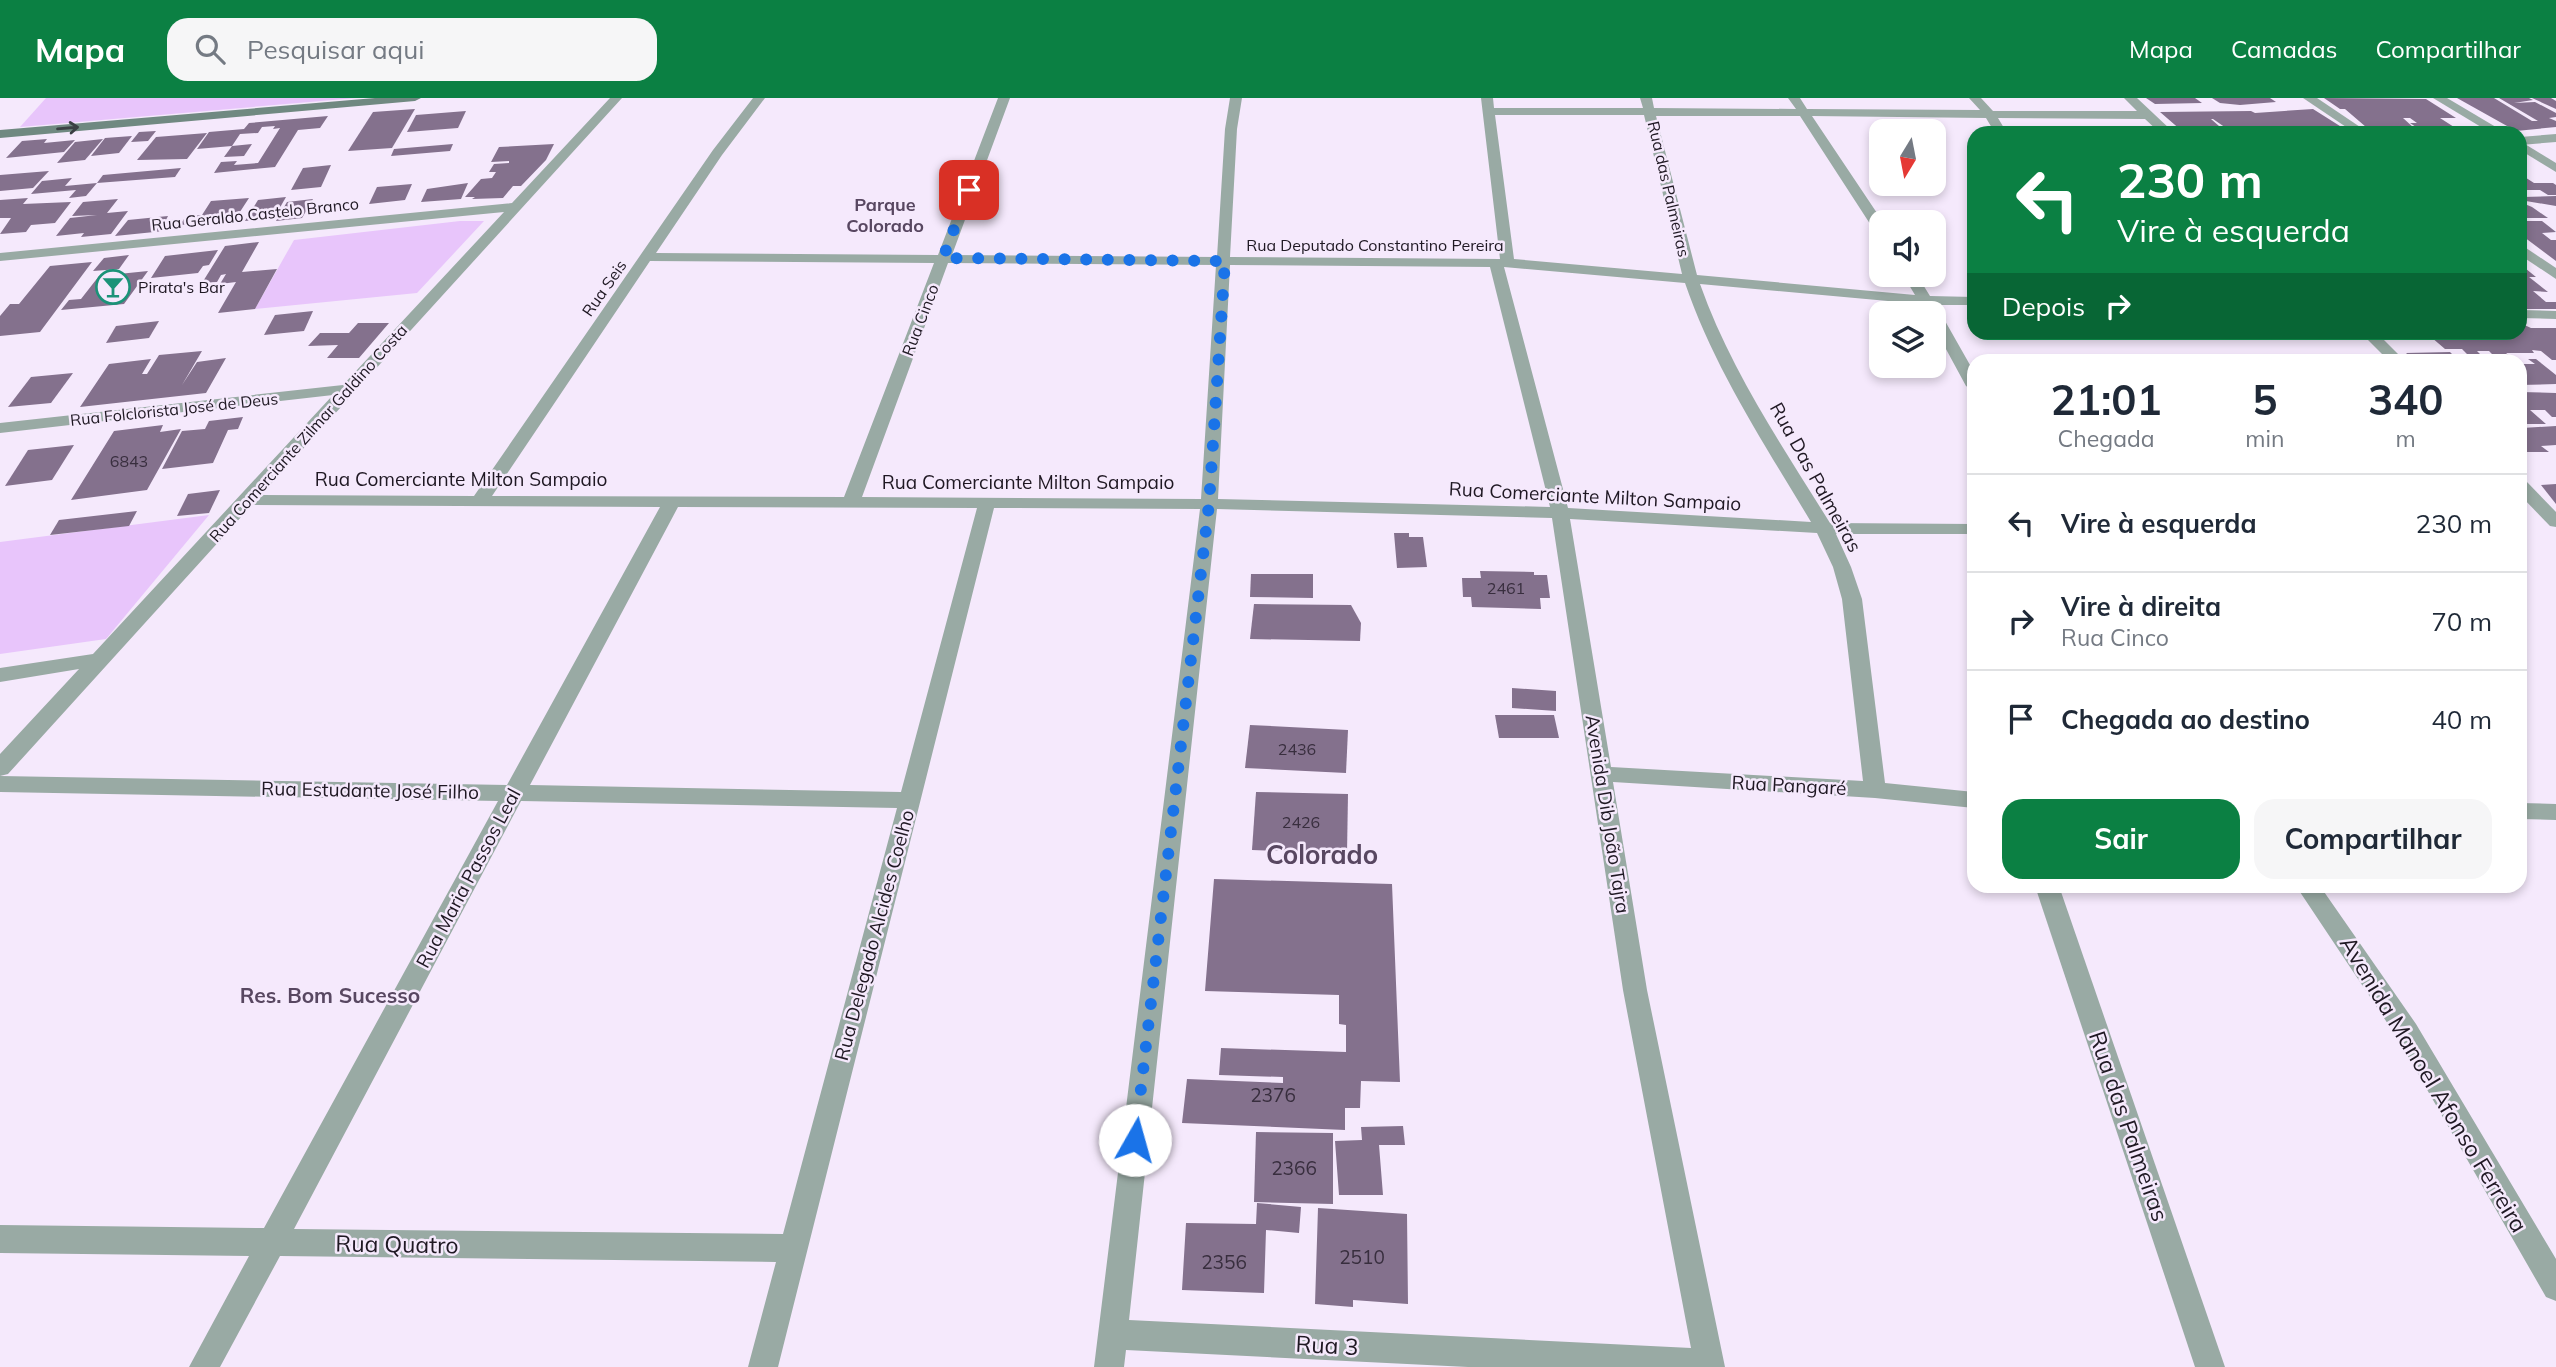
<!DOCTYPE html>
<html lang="pt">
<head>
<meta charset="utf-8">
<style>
	:root { --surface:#fff; --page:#f6f6f7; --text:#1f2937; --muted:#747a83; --line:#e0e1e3; --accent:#0b8043 }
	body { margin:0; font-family:Mulish,sans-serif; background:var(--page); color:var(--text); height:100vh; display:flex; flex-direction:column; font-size:26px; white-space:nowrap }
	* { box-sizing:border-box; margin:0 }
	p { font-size:23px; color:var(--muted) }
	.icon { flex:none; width:38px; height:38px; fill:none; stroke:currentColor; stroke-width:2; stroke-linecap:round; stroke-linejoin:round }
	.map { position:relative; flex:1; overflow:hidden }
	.details { position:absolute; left:1967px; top:256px; width:560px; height:539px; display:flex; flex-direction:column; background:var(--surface); border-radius:21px; box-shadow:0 4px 10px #0003 }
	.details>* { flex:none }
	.top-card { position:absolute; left:1967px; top:28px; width:560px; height:214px; border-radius:21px; box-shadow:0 4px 10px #0003; background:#0b8043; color:#fff; overflow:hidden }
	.needle { width:46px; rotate:190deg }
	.tools { position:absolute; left:1869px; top:21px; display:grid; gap:14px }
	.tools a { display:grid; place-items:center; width:77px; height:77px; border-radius:14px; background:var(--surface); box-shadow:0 4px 10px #0003; font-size:35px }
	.pin { position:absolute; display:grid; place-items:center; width:60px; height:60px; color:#fff; margin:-30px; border-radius:14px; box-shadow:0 4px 10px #0006 }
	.me { position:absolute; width:77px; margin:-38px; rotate:7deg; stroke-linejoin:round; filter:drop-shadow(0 0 5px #0008) }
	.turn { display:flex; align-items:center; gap:24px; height:147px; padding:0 35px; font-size:32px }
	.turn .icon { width:91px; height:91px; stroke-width:2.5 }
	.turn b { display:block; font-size:49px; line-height:60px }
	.then { display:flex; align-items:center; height:66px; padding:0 35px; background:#0003; gap:14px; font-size:26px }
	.eta { display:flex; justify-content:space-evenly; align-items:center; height:119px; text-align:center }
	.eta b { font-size:42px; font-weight:700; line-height:49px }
	.cta { display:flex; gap:14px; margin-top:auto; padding:14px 35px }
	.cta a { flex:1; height:80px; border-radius:21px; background:var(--accent); color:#fff; font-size:28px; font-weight:700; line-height:80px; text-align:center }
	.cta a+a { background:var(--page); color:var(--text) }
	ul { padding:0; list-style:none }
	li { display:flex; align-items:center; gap:21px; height:98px; padding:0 35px; border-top:2px solid var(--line) }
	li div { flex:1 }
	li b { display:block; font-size:26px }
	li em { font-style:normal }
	header { display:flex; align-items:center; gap:42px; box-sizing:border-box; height:98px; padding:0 35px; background:var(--accent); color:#fff }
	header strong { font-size:33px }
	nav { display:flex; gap:38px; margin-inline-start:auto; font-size:24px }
	.search { width:490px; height:63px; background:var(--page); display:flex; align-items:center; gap:18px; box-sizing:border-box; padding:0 24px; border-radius:21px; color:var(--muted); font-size:26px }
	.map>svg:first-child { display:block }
	.green { fill:#e8c5fb }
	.building { fill:#84718d }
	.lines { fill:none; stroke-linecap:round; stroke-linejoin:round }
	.minor { fill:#99aaa4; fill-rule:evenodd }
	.tertiary { fill:#99aaa4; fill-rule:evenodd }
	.secondary { fill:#708981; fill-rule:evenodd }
	.oneway { stroke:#3b4044 }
	.route { stroke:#1a73e8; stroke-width:12; stroke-dasharray:0 21.6 }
	.labels { text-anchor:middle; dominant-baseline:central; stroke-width:5; stroke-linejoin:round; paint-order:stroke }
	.far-street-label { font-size:16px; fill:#1f1823; stroke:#f5e9fc }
	.far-poi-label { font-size:16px; fill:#1f1823; stroke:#f5e9fc; text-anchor:start }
	.number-label { font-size:16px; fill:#382e3e }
	.far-neighbourhood-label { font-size:18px; font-weight:bold; fill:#584761; stroke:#f5e9fc }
	.street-label { font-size:19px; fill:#1f1823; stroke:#f5e9fc }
	.near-number-label { font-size:19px; fill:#382e3e }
	.neighbourhood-label { font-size:21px; font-weight:bold; fill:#584761; stroke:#f5e9fc }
	.near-street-label { font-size:23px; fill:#1f1823; stroke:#f5e9fc }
	.district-label { font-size:26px; font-weight:bold; fill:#584761; stroke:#f5e9fc }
</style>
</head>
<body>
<header>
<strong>Mapa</strong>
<div class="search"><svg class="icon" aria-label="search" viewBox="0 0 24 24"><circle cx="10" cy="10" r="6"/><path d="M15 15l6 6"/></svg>Pesquisar aqui</div>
<nav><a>Mapa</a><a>Camadas</a><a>Compartilhar</a></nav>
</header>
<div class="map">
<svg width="2556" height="1269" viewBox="0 0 2556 1269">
	<rect width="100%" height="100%" fill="#f5e9fc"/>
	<g class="green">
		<polygon points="46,0 356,0 20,29"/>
		<polygon points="460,123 484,123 417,195 255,211 294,142"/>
		<polygon points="209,417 106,541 0,556 0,444"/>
	</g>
	<g class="building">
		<polygon points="2146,0 2195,0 2202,5 2155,6"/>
		<polygon points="2212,0 2270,0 2276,4 2240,7 2220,5"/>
		<polygon points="2324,0 2426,1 2456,20 2440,20 2454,29 2416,29 2410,25 2417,25 2410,20 2403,20 2414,30 2423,34 2373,35 2345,11 2340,11"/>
		<polygon points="2457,0 2494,0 2532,23 2538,23 2499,0 2529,0 2533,2 2514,5 2535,4 2556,15 2556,19 2549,20 2556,23 2556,29 2516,33"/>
		<polygon points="2532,0 2551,0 2556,3 2556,11"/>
		<polygon points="415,11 392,50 348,53 373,14"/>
		<polygon points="2313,11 2351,35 2326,35 2318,30 2295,30 2302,35 2261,35 2255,29 2226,30 2213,21 2211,21 2227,35 2182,33 2160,14 2251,13 2255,15"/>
		<polygon points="466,13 458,30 407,34 416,17"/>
		<polygon points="328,18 320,30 298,32 275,69 214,75 221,64 237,63 234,67 258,65 280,30 273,31 275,28 262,29 258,35 240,36 232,48 197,51 209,34 244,31 249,25"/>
		<polygon points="2437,31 2467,31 2472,35 2442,35"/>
		<polygon points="156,33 148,43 131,44 139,34"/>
		<polygon points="207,35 187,61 137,62 156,39"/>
		<polygon points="132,38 119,55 91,58 105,40"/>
		<polygon points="47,41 44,45 75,42 64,54 6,60 22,43"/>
		<polygon points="103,41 85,62 57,65 75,44"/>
		<polygon points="252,46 244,58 224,59 232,48"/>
		<polygon points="453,46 450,53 391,58 394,51"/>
		<polygon points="554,46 546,62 521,88 513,88 503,100 472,101 475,99 465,99 481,81 492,80 496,74 489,74 494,66 509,65 509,63 491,64 499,49"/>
		<polygon points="331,67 321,89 291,92 303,70"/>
		<polygon points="181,70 175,79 97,85 103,77"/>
		<polygon points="49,73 33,90 0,93 0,77"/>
		<polygon points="2520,76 2534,85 2553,85 2556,87 2556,97 2548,97 2540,92 2520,92"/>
		<polygon points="72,80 65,88 97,85 86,98 69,100 76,92 31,96 42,83"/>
		<polygon points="468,85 461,101 421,104 427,91"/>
		<polygon points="412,86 405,102 369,106 377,89"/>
		<polygon points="2520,96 2523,99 2556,98 2556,108 2520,102"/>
		<polygon points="286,99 274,120 245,123 258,102"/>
		<polygon points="28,100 23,106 71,104 55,125 31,127 26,134 0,136 11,120 0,120 0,102"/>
		<polygon points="249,100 234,123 180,127 186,118 202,117 211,103"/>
		<polygon points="118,101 107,115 128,113 111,136 81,139 84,135 56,138 70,120 97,117 72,118 83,104"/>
		<polygon points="313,101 302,120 276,123 287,104"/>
		<polygon points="2520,104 2532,109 2548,120 2520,120"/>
		<polygon points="168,118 166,122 173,121 164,133 115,138 128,122"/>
		<polygon points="2520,123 2542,123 2556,134 2542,135 2551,142 2556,142 2556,163 2520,136"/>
		<polygon points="259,144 242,174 277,171 255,211 218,215 236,184 220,186 226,176 221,177 217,184 202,185 225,148"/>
		<polygon points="218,152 209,167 203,168 198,175 151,180 165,158"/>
		<polygon points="129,157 119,171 93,173 104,160"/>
		<polygon points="92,164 40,234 0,238 0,218 10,206 19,206 50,168"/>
		<polygon points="2520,166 2536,179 2529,179 2548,194 2533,193 2546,204 2556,204 2556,211 2520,211"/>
		<polygon points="148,173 124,206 61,212 69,202 81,201 99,178"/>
		<polygon points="313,213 304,233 264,237 275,217"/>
		<polygon points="159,223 149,240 106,245 116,228"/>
		<polygon points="358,225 389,225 359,260 327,260 338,247 308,248 320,235 349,235"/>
		<polygon points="2520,225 2531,230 2556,230 2556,262 2552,262 2541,253 2532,252 2534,255 2506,255 2515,262 2490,262 2487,260 2496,260 2489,253 2477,253 2486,262 2414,262 2406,255 2450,254 2453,257 2469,258 2462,251 2445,251 2431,239 2400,239 2395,234 2520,234"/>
		<polygon points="202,253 182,287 197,264 226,260 206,295 80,309 109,266 151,261 142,276 147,276 159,257"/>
		<polygon points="2528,261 2536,261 2556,277 2556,286 2520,287 2520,266 2535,266"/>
		<polygon points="73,275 51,305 8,309 31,279"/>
		<polygon points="2520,294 2556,295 2556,319 2552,319 2545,312 2530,312 2546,326 2520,326"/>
		<polygon points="243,319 238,331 228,332 213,365 162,371 182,333 205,331 209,323"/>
		<polygon points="163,327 160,334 181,331 147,392 71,402 114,333"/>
		<polygon points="2520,328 2522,330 2556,328 2556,347 2541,348 2549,354 2520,354"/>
		<polygon points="74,347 52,382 5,388 28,352"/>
		<polygon points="2556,386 2556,406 2541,387"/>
		<polygon points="220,392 209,415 177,418 188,396"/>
		<polygon points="137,413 129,428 50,437 59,422"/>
		<polygon points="1394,435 1409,435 1409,439 1423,439 1427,469 1397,470"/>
		<polygon points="1480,473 1534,474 1534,477 1547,477 1550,500 1540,500 1541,511 1472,509 1471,499 1463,499 1462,480 1481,480"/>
		<polygon points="1251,476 1313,476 1313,500 1250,499"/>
		<polygon points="1254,506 1351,507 1361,525 1360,543 1250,541"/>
		<polygon points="1512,590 1556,593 1556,613 1512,610"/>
		<polygon points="1495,617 1554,617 1559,640 1499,640"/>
		<polygon points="1250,627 1348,632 1346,675 1245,670"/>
		<polygon points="1256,694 1348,696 1347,755 1252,752"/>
		<polygon points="1214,781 1392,786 1400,984 1361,983 1360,1010 1345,1010 1345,1032 1182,1025 1187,981 1283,985 1283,979 1219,977 1221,950 1346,954 1346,927 1339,926 1339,897 1205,893"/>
		<polygon points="1403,1028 1405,1047 1379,1047 1383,1097 1339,1097 1335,1043 1362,1042 1361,1029"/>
		<polygon points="1256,1034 1333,1035 1333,1106 1254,1104"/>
		<polygon points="1257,1105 1301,1109 1299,1135 1266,1132 1264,1195 1182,1192 1186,1125 1256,1126"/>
		<polygon points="1318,1110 1407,1116 1408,1206 1353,1202 1353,1209 1315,1206"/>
	</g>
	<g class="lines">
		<g class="minor">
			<path d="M 610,0 L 622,0 L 261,397 L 474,398 L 713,52 L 753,0 L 765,0 L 722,57 L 656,155 L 938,157 L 998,0 L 1010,0 L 952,157 L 1217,159 L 1225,31 L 1230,0 L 1242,0 L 1237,31 L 1230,159 L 1500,161 L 1481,0 L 1493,0 L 1494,10 L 1643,10 L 1640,0 L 1652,0 L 1654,10 L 1796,11 L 1788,0 L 1800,0 L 1807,11 L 1980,12 L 1969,0 L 1981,0 L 1993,13 L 2137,13 L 2124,0 L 2137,0 L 2171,32 L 2173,35 L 2160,35 L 2145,21 L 1998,20 L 2007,35 L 1995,35 L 1986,20 L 1812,18 L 1883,124 L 1881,136 L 1874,132 L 1800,18 L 1656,18 L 1697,177 L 1915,197 L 1903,177 L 1917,177 L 1930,198 L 1974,199 L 1974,207 L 1936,207 L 1974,274 L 1974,293 L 1966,288 L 1934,229 L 1934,215 L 1927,215 L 1921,206 L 1700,186 C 1730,271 1782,348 1830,425 L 1974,426 L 1974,436 L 1836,436 L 1851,469 L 1862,501 L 1885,685 L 1974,694 L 1974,710 L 1875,700 L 1613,684 L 1647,892 L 1725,1269 L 1468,1269 L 1126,1252 L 1124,1269 L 1094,1269 L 1200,411 L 994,410 L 778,1269 L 748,1269 L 776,1164 L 280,1158 L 220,1269 L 189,1269 L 249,1158 L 0,1155 L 0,1127 L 264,1130 L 498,703 L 0,694 L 0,678 L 507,687 L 660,409 L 252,407 L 8,676 L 0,678 L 0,656 L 79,571 L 0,584 L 0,570 L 93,556 L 333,297 L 0,335 L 0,325 L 343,287 L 504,114 L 0,163 L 0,155 L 512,105 ZM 1495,17 L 1644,17 L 1682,176 L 1514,161 ZM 650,163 L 934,165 L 844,399 L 492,398 ZM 948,165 L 1216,167 L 1201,401 L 862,399 ZM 1230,167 L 1490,169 L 1550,409 L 1218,401 ZM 1504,169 L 1685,185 C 1714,270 1765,347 1811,424 L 1568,410 ZM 678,409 L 977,410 L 901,694 L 530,687 ZM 1217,411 L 1552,420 L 1623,892 L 1691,1250 L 1129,1222 ZM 1570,421 L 1817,435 L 1833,469 L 1842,501 L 1863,683 L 1611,669 ZM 521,703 L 897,710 L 783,1136 L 294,1131 Z"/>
			<polygon points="2303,0 2317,0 2369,35 2355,35"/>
			<polygon points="2433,0 2447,0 2506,35 2491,35"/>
			<polygon points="2520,43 2556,65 2556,74 2520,52"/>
			<polygon points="2520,146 2556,170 2556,181 2520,157"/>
			<polygon points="2520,212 2556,213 2556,221 2520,220"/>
			<polygon points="2360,234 2376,234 2404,262 2388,262"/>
			<polygon points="2520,382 2526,383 2556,414 2556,429 2550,428 2520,397"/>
			<polygon points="2520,705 2556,706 2556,722 2520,721"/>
			<polygon points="2035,788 2059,788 2225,1269 2195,1269"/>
			<polygon points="2296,788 2320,788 2416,926 2556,1161 2556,1203 2546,1199 2398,941"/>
		</g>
		<polygon class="tertiary" points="2556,36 2556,44 2520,47 2520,39"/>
		<polygon class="secondary" points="375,0 421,0 415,3 0,40 0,32"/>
	</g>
	<defs><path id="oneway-shaft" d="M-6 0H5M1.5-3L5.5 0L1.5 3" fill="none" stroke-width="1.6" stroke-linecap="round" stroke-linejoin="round" transform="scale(1.75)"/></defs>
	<use class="oneway" href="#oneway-shaft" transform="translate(68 30) rotate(-5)"/>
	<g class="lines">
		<polyline class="route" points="969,92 943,160 1225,163 1209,406 1135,1042"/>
	</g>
	<defs>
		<g id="bar-ring" transform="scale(1.75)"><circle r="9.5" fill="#f5e9fc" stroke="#1b9378" stroke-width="1.5"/><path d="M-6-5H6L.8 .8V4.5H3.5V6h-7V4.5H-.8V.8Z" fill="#1b9378"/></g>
	</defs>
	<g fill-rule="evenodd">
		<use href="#bar-ring" x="113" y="189"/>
	</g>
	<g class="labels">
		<g class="far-street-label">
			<text transform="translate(1669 91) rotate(77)">Rua das Palmeiras</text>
			<text transform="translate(255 116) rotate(-6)">Rua Geraldo Castelo Branco</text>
			<text x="1375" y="147">Rua Deputado Constantino Pereira</text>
			<text transform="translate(604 190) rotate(-55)">Rua Seis</text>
			<text transform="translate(920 222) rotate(-69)">Rua Cinco</text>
			<text transform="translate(174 311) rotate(-6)">Rua Folclorista José de Deus</text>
			<text transform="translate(308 335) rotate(-48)">Rua Comerciante Zilmar Galdino Costa</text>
		</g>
		<g class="far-poi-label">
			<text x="138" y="189">Pirata's Bar</text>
		</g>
		<g class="number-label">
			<text x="129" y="363">6843</text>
			<text x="1506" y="490">2461</text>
			<text x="1297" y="651">2436</text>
			<text x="1301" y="724">2426</text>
		</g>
		<g class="far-neighbourhood-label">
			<text x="885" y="106">Parque<tspan x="885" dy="21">Colorado</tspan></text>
		</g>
		<g class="street-label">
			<text transform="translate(1816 379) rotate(61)">Rua Das Palmeiras</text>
			<text x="461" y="381">Rua Comerciante Milton Sampaio</text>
			<text x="1028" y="384">Rua Comerciante Milton Sampaio</text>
			<text transform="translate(1595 398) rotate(3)">Rua Comerciante Milton Sampaio</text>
			<text transform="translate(1789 687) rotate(3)">Rua Pangaré</text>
			<text transform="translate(370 692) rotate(1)">Rua Estudante José Filho</text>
			<text transform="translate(1608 716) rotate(81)">Avenida Dib João Tajra</text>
			<text transform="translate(468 780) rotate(-62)">Rua Maria Passos Leal</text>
			<text transform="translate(874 837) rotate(-75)">Rua Delegado Alcides Coelho</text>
		</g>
		<g class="near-number-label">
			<text x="1273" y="997">2376</text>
			<text x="1294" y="1070">2366</text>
			<text x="1362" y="1159">2510</text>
			<text x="1224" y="1164">2356</text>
		</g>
		<g class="neighbourhood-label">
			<text x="330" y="897">Res. Bom Sucesso</text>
		</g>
		<g class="near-street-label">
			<text transform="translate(2434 986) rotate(59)">Avenida Manoel Afonso Ferreira</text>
			<text transform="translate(2129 1028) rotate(71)">Rua das Palmeiras</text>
			<text transform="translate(397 1146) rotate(1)">Rua Quatro</text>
			<text transform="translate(1327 1247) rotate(3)">Rua 3</text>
		</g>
		<g class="district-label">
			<text x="1322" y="756">Colorado</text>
		</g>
	</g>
</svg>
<div class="tools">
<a><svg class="needle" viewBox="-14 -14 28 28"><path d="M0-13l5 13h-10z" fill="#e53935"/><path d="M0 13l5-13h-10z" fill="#747a83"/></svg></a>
<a><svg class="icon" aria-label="sound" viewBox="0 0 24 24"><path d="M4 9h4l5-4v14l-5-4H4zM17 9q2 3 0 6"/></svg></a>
<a><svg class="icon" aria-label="layers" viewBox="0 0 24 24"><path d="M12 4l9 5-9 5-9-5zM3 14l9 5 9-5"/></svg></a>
</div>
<div class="pin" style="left:969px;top:92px;background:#d93025"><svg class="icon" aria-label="arrive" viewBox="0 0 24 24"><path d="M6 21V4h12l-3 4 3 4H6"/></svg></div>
<svg class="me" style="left:1135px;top:1042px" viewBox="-20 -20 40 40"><circle r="19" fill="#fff"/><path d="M0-13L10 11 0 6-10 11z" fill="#1a73e8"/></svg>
<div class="top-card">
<div class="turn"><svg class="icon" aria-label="left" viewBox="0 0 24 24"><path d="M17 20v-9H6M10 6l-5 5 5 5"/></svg><div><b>230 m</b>Vire à esquerda</div></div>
<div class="then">Depois<svg class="icon" aria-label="right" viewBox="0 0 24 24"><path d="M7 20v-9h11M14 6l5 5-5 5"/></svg></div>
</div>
<section class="details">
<div class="eta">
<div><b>21:01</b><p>Chegada</p></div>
<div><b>5</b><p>min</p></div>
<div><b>340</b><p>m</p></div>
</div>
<ul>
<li><svg class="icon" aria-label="left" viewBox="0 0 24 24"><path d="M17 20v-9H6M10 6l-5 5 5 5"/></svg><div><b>Vire à esquerda</b></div><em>230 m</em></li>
<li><svg class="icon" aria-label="right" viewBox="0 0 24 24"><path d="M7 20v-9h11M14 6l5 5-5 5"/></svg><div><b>Vire à direita</b><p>Rua Cinco</p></div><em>70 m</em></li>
<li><svg class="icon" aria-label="arrive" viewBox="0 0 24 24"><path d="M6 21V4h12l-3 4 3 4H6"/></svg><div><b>Chegada ao destino</b></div><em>40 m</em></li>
</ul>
<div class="cta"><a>Sair</a><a>Compartilhar</a></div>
</section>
</div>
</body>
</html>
